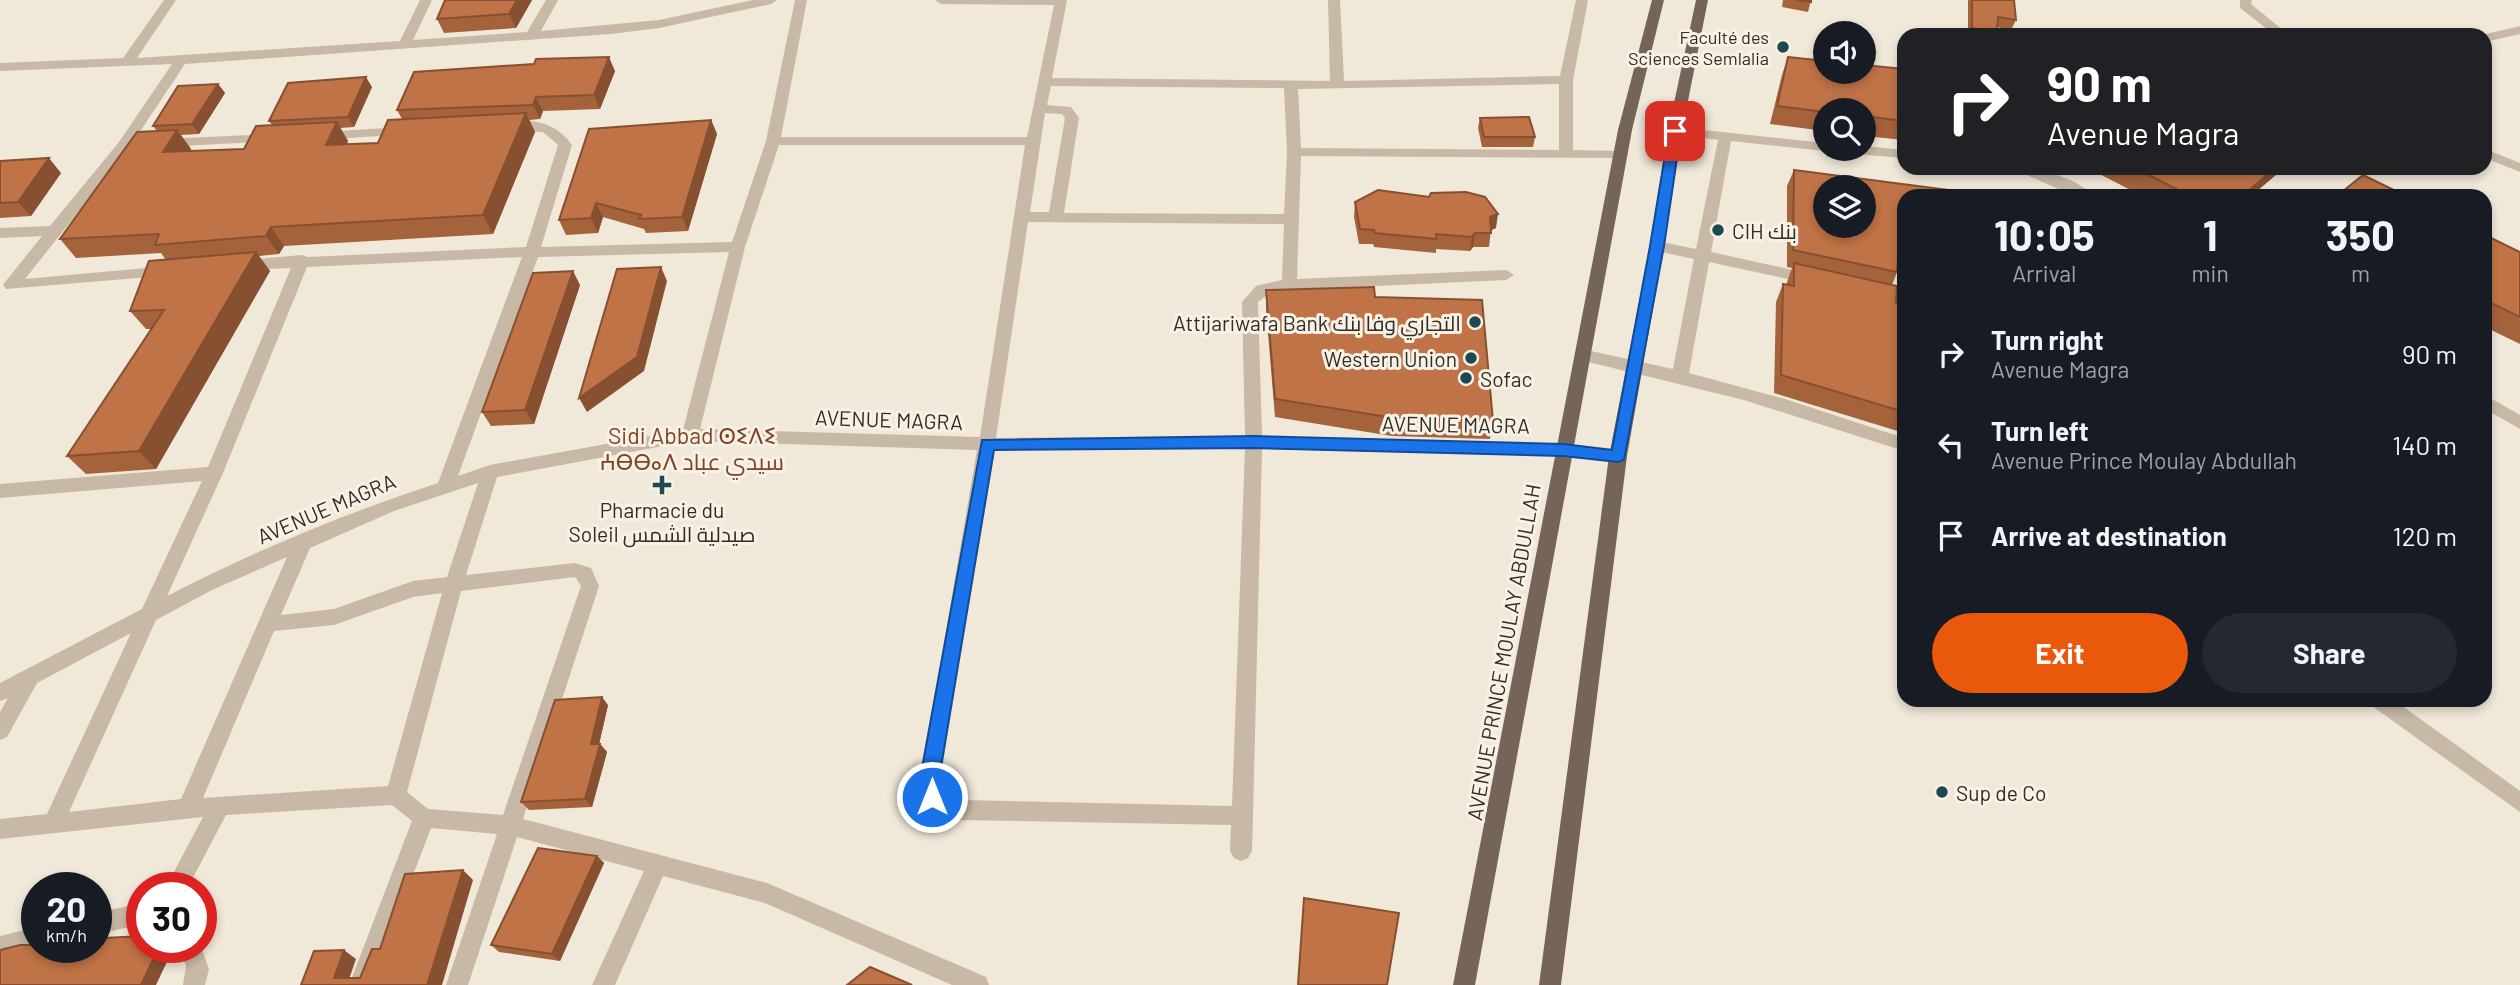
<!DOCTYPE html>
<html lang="en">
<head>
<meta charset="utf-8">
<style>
	:root { --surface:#171b24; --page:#242831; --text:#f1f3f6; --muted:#9ea1a6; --accent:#ea580c }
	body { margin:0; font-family:Barlow,Cairo,"Noto Sans Tifinagh",sans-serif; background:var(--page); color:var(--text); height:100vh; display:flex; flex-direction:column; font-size:26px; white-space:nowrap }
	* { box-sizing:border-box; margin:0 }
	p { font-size:23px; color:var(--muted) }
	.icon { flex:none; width:38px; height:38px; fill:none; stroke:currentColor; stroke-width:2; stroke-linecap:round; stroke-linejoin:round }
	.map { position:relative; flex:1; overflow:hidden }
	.panel { position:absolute; left:1897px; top:189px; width:595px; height:518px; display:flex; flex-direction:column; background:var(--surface); border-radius:21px; box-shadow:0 4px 10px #0003 }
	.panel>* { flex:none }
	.top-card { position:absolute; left:1897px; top:28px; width:595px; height:147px; border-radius:21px; box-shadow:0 4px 10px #0003; background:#202124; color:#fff; overflow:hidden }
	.fabs { position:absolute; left:1813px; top:21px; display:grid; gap:14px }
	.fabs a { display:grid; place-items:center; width:63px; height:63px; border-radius:50%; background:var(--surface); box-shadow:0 4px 10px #0003; font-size:35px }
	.speed { position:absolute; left:21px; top:872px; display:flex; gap:14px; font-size:35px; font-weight:700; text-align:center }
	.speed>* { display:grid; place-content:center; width:91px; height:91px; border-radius:50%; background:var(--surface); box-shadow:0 4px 10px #0003; line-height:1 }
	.speed small { font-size:18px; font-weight:400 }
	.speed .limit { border:10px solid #d22; background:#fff; color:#111 }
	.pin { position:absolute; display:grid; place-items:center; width:60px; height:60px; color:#fff; margin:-30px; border-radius:14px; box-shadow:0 4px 10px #0006 }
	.me { position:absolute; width:77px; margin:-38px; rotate:0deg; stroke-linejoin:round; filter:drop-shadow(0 0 5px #0008) }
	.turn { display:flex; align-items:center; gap:24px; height:147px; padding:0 35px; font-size:32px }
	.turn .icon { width:91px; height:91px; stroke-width:2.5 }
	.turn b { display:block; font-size:49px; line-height:60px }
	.eta { display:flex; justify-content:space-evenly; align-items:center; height:119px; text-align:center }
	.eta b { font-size:42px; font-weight:700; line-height:49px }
	.action { display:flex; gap:14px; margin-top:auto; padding:14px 35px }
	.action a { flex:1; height:80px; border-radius:42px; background:var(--accent); color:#fff; font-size:28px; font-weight:700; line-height:80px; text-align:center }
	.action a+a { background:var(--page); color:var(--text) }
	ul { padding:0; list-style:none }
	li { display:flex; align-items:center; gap:21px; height:91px; padding:0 35px }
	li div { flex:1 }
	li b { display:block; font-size:26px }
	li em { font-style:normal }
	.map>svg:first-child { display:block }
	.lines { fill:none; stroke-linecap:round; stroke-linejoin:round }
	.street { fill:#c7b9a5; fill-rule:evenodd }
	.primary { fill:#756558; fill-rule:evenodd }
	.wall { fill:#a5633c }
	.shaded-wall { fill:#865031 }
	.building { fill:#c07346; stroke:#865031; stroke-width:2; fill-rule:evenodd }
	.route { fill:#1a73e8; stroke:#114b97; stroke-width:2 }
	.poi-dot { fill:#1e4852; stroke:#f8f1e5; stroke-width:2.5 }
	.labels { text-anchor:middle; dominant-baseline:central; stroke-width:6; stroke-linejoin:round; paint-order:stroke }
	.far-poi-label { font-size:18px; fill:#332c26; stroke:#f8f1e5; text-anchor:end }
	.poi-label { font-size:21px; fill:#332c26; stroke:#f8f1e5; text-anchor:start }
	.street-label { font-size:21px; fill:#332c26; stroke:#f8f1e5 }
	.neighbourhood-label { font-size:23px; fill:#7e4423; stroke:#f8f1e5 }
</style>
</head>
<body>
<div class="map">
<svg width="2520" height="985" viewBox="0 0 2520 985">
	<rect width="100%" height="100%" fill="#f0e8d9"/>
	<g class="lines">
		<g class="street">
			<polygon points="164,0 176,0 137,58 400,41 420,0 432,0 413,40 527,32 546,0 558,0 541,31 659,20 753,0 777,0 771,4 659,28 611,34 185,64 129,148 25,279 168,266 173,267 176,271 173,275 6,289 3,285 6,281 42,236 0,238 0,228 50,226 119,142 172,64 0,71 0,63 123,58"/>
			<path d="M 795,0 L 807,0 L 781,137 L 1027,137 L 1054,5 L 941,4 L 935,0 L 1067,0 L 1052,78 L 1330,81 L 1328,0 L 1340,0 L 1344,81 L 1560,76 L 1576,0 L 1588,0 L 1573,80 L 1573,150 L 1620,151 L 1627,155 L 1625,158 L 1301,156 L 1297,279 L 1506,270 L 1514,275 L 1506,280 L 1289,290 L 1271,292 L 1258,302 L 1262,436 L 1563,444 L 1618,449 L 1624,451 L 1627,456 L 1624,461 L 1618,463 L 1563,456 L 1262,449 L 1253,816 L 1252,851 L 1248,858 L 1241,861 L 1234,858 L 1230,851 L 1231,825 L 960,820 L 931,811 L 919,788 L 977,450 L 690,441 L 497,477 L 466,575 L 575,563 L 591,568 L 599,586 L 523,819 L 767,883 L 986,977 L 989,985 L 952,985 L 765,903 L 663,876 L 615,985 L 592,985 L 644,871 L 517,837 L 468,985 L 446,985 L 497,834 L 431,828 L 371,985 L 349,985 L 412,821 L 392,805 L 226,815 L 188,887 L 166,887 L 203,817 L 0,839 L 0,819 L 47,814 L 131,633 L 37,683 L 7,737 L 0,740 L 0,712 L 8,698 L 0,701 L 0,683 L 142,609 L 202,481 L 0,498 L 0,484 L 208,467 L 291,268 L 241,270 L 236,269 L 233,265 L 236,261 L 302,255 L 308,257 L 526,247 L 558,145 L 543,132 L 509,130 L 504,129 L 504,123 C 531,117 556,122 572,145 L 541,247 L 732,242 L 766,141 ZM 1559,84 L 1559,150 L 1301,148 L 1298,89 ZM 1051,86 L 1284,88 L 1287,152 L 1284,214 L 1064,213 L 1079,118 L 1071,107 L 1047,105 ZM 1045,113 L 1062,114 L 1065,118 L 1049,212 L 1030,212 ZM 779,145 L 1025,145 L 980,437 L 700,429 L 745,247 ZM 1028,222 L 1284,224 L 1282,280 L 1256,286 L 1242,302 L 1245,436 L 996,438 ZM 729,252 L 683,430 L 490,465 L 458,476 L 538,257 ZM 522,257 L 438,483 C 346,513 252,552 167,596 L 223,473 L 307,267 ZM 1245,448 L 1232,806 L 960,800 L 945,796 L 939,787 L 994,450 ZM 478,483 L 447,577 L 413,581 L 334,609 L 281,615 L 310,548 L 394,511 ZM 287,557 L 181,799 L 69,812 L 156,620 L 212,590 ZM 575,577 L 581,586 L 503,815 L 428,809 L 407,792 L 461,591 ZM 442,593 L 388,786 L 203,798 L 274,631 L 334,625 L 413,597 Z"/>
			<polygon points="2240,0 2252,0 2251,4 2289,35 2275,35 2240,8"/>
			<polygon points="2520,26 2520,34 2485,42 2485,35 2482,35"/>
			<polygon points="404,127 411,131 409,134 320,140 313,136 320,132"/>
			<polygon points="1675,127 1825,143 1825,149 1831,149 1825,151 1731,141 1711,252 1811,274 1819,279 1811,284 1709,262 1689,373 1785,399 1904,438 1904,451 1744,400 1576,359 1574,355 1582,349 1673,369 1694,259 1652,250 1650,246 1657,241 1696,249 1718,140 1670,134 1670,128"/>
			<polygon points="271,134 276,135 276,141 163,147 156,143 163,139"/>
			<polygon points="1864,146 1904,150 1904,158 1841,153 1834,149 1864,149"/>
			<polygon points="2485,149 2520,163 2520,172 2485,158"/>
			<path d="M 2011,168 C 2037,168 2075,176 2093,196 L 2074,196 Z"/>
			<polygon points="1876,289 1904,295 1904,305 1871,298 1868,294"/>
			<polygon points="2485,395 2520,415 2520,429 2485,409"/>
			<polygon points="2369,700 2394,700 2520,791 2520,812 2372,706"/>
			<polygon points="142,903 142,924 96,935 96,913"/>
			<polygon points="37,927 37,947 42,947 0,958 0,936"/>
			<polygon points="177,947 201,947 209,969 205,985 183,985 186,965"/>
		</g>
		<g class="primary">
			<polygon points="1652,0 1664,0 1632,130 1475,985 1453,985 1618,130"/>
			<polygon points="1696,0 1708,0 1682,131 1664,246 1627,456 1561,985 1539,985 1609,456 1650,246 1668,131"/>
		</g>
	</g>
	<g class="wall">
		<polygon points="445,0 532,0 516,28 444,33 437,19"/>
		<polygon points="1783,0 1811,0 1808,12 1782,7"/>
		<polygon points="1968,0 2014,0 2016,20 2011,30 1997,27 1995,35 1968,35"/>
		<polygon points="1788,57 1904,69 1904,140 1864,136 1864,110 1825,110 1825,131 1770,124 1782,75"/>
		<polygon points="615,71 600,109 543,111 540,119 529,120 535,132 493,234 284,246 279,254 259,256 270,271 156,469 86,474 67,456 152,329 146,329 130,311 166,260 161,253 76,258 60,239 157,131 153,126 218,84 225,93 199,134 181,135 191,149 189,151 244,149 272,125 269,121 372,87 354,127 340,128 348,141 347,144 378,143 402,119 397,110"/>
		<polygon points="1480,118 1535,137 1533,147 1482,147 1478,128"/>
		<polygon points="711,120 717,134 688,231 646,233 644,229 603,217 598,233 566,235 559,220"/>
		<polygon points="0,161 61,173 31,216 0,218"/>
		<polygon points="2088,168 2284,168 2251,196 2142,196"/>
		<polygon points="1794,170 1904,196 1904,265 1898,264 1897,272 1892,285 1904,331 1904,433 1774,393 1776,302 1783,284 1786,285 1792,268 1787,267 1787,186"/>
		<polygon points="1355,202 1496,228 1491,230 1489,247 1473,247 1470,251 1436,249 1436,253 1374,247 1373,244 1359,244 1354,217"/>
		<polygon points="2485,235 2520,252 2520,344 2485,327"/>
		<polygon points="580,285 534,424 491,426 482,412"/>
		<polygon points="1266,290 1375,297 1493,421 1490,439 1392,436 1275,417 1266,309"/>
		<polygon points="608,705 599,744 600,744 607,752 592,807 529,810 521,802"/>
		<polygon points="597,856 604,863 560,961 499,952 491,945"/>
	</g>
	<g class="shaded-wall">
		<polygon points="517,0 532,0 516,28 509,14"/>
		<polygon points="609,57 615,71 600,109 594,95"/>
		<polygon points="366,77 372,87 354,127 348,117"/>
		<polygon points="218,84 225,93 199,134 192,124"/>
		<polygon points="536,97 543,111 540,119 533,105"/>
		<polygon points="526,113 535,132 493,234 483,215"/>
		<polygon points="711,120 717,134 688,231 682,217"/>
		<polygon points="337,122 348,141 338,164 326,145"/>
		<polygon points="177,130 191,149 177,171 163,152"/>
		<polygon points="49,158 61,173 31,216 18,202"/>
		<polygon points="2275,168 2284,168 2251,196 2242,196"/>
		<polygon points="596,203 603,217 598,233 591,218"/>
		<polygon points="1498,214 1496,228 1487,232 1490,217"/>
		<polygon points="271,227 284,246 279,254 266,236"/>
		<polygon points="1475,233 1473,247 1470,251 1472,237"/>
		<polygon points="256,252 270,271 156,469 139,451"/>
		<polygon points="661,267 667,281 644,371 587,412 579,398"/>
		<polygon points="573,271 580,285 534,424 525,410"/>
		<polygon points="602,697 608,705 597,753 591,744"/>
		<polygon points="600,744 607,752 592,807 585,799"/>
		<polygon points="597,856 604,863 560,961 552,954"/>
		<polygon points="463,870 473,880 442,985 427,985"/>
		<polygon points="159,947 174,947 156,985 141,985"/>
		<polygon points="344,950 356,959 347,985 334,978"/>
	</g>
	<g class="building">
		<polygon points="445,0 517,0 509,14 437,19"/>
		<polygon points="1797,0 1811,0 1811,2"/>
		<polygon points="1972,0 2014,0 2016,20 1998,17 1997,32 1972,28"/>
		<polygon points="609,57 594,95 536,97 533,105 397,110 414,72 534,64 536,59"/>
		<polygon points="1788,57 1825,61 1825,72 1864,72 1864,65 1904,69 1904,121 1864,116 1864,110 1825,110 1825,112 1777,106"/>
		<polygon points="366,77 348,117 269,121 288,83"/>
		<polygon points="218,84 192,124 153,126 178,86"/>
		<polygon points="526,113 483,215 271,227 266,236 155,245 159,234 60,239 137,132 177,130 163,152 244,149 256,126 337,122 326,145 378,143 388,120"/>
		<polygon points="1529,117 1535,137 1484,137 1480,118"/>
		<polygon points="711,120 682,217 639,219 641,215 596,203 591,218 559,220 589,129"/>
		<polygon points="49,158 18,202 0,203 0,161"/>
		<polygon points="2135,168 2275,168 2242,196 2190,196"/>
		<path d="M 1794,170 L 1995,196 L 1904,196 L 1904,247 L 1899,246 L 1897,272 L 1793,250 ZM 1825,187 L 1864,187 L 1864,226 L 1825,226 Z"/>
		<polygon points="2363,175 2406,196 2337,196"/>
		<polygon points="1378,190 1429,197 1431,193 1466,192 1485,197 1498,214 1490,217 1491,233 1475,233 1472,237 1436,234 1437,239 1375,233 1374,230 1360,229 1355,202"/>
		<polygon points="2485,235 2520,252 2520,317 2485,300"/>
		<polygon points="256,252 139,451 67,456 164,310 130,311 149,261"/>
		<polygon points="1794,263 1897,286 1896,303 1901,304 1904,331 1904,412 1781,375 1783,284 1794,286"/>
		<polygon points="661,267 637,357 579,398 617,269"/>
		<polygon points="573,271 525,410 482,412 533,273"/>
		<polygon points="1374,287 1375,297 1482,300 1493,421 1394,418 1275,399 1266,290"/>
		<polygon points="602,697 591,744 600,744 585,799 521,802 555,700"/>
		<polygon points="538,848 597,856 552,954 491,945"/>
		<polygon points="463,870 427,985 301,985 314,951 344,950 334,978 360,978 372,949 380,949 405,874"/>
		<polygon points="1304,898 1399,913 1387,985 1298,985"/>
		<polygon points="142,936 142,947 159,947 141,985 0,985 0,950 20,945 37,945 37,947 96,947 96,944 101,944 104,938"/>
		<polygon points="870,967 912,985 847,985"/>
	</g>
	<polygon class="route" points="1675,127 1681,131 1664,246 1624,460 1618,462 1563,456 1254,448 994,450 939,779 938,788 942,797 939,803 932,806 926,803 919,788 920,779 982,440 1254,436 1563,444 1612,450 1650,246 1669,131"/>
	<g class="poi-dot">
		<circle cx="1783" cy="47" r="7"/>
		<circle cx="1718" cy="230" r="7"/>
		<circle cx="1475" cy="322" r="7"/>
		<circle cx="1471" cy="358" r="7"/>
		<circle cx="1466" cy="378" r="7"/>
		<path d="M658.5 474.5h7v7h7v7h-7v7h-7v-7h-7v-7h7z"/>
		<circle cx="1942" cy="792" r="7"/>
	</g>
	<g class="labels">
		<g class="far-poi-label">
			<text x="1769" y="37">Faculté des<tspan x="1769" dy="21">Sciences Semlalia</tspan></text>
		</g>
		<g class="poi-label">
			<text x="1732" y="230">CIH بنك</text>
			<text x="1461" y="322" text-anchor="end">Attijariwafa Bank التجاري وفا بنك</text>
			<text x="1457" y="358" text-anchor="end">Western Union</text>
			<text x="1480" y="378">Sofac</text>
			<text x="662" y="509" text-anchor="middle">Pharmacie du<tspan x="662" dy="24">Soleil صيدلية الشمس</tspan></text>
			<text x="1956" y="792">Sup de Co</text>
		</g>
		<g class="street-label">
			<text transform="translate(889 419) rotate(2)">AVENUE MAGRA</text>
			<text transform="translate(1456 424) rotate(1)">AVENUE MAGRA</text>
			<text transform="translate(326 508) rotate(-23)">AVENUE MAGRA</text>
			<text transform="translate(1503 652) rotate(-80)">AVENUE PRINCE MOULAY ABDULLAH</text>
		</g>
		<g class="neighbourhood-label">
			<text x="692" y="435">Sidi Abbad ⵙⵉⴷⵉ<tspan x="692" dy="26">ⵄⴱⴱⴰⴷ سيدي عباد</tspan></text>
		</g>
	</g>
</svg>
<div class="fabs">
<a><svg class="icon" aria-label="sound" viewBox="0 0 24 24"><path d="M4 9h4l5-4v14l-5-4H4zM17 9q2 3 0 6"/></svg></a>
<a><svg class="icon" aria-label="search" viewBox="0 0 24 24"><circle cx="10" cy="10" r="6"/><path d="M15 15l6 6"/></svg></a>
<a><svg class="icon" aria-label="layers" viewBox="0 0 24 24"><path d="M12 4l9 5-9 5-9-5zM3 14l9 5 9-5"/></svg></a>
</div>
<div class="speed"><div>20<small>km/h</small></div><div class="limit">30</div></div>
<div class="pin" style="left:1675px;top:131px;background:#d93025"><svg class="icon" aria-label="arrive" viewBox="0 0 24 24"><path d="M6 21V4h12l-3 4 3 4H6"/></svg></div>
<svg class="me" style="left:932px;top:797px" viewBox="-20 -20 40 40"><circle r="17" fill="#1a73e8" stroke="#fff" stroke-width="3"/><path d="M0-11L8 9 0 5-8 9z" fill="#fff"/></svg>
<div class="top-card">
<div class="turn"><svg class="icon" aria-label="right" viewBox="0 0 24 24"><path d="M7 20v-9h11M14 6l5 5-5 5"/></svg><div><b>90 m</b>Avenue Magra</div></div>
</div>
<section class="panel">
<div class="eta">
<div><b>10:05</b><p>Arrival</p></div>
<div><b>1</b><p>min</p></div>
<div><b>350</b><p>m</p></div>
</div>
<ul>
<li><svg class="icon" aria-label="right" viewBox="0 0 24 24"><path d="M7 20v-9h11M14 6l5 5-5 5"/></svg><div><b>Turn right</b><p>Avenue Magra</p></div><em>90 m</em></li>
<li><svg class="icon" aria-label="left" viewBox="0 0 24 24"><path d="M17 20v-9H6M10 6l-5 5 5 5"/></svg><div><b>Turn left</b><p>Avenue Prince Moulay Abdullah</p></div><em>140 m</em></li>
<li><svg class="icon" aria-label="arrive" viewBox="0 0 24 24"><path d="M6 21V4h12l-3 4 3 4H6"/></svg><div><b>Arrive at destination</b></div><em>120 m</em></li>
</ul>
<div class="action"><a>Exit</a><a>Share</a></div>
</section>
</div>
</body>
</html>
